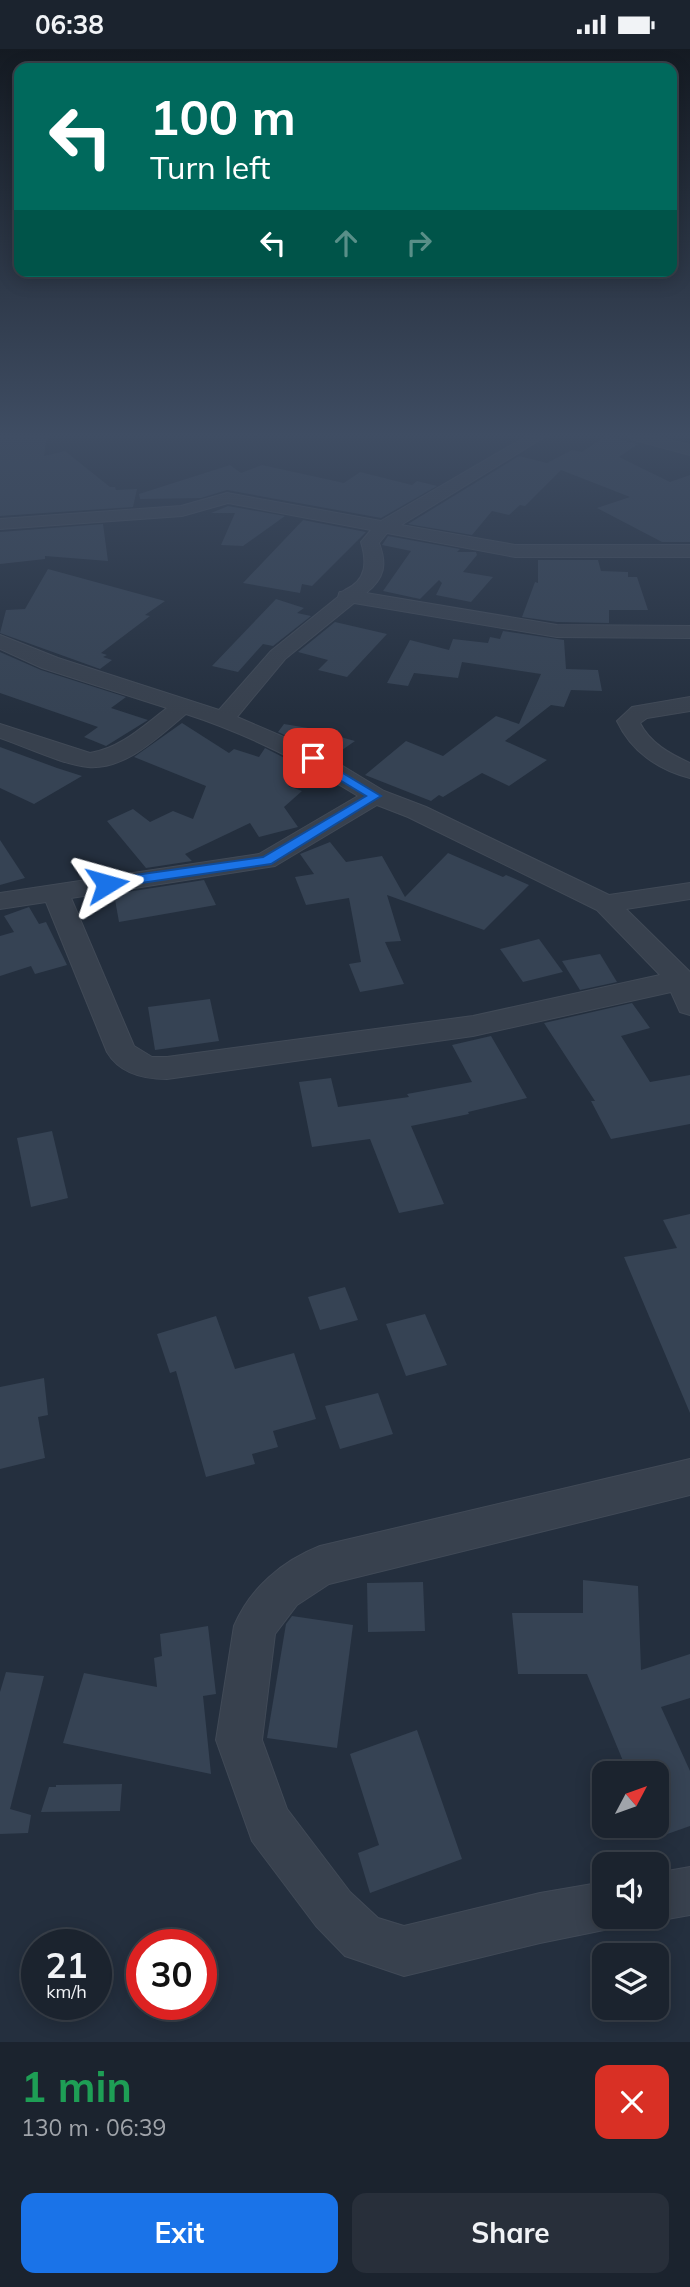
<!DOCTYPE html>
<html lang="en">
<head>
<meta charset="utf-8">
<style>
	:root { --surface:#1b232e; --page:#282f3a; --text:#f1f3f6; --muted:#a0a4aa; --line:#39404a; --accent:#1a73e8 }
	body { margin:0; font-family:Mulish,sans-serif; background:var(--page); color:var(--text); height:100vh; display:flex; flex-direction:column; font-size:26px; white-space:nowrap }
	* { box-sizing:border-box; margin:0 }
	p { font-size:23px; color:var(--muted) }
	.icon { flex:none; width:38px; height:38px; fill:none; stroke:currentColor; stroke-width:2; stroke-linecap:round; stroke-linejoin:round }
	.map { position:relative; height:1993px; overflow:hidden }
	.side { display:flex; flex-direction:column; background:var(--surface); flex:1 }
	.side>* { flex:none }
	.guide { position:absolute; left:14px; top:14px; width:663px; height:214px; border-radius:14px; box-shadow:0 4px 18px #0003,0 0 0 2px var(--line); background:#00695c; color:#fff; overflow:hidden }
	.needle { width:46px; rotate:49deg }
	.buttons { position:absolute; left:592px; top:1712px; display:grid; gap:14px }
	.buttons a { display:grid; place-items:center; width:77px; height:77px; border-radius:14px; background:var(--surface); box-shadow:0 4px 18px #0003,0 0 0 2px var(--line); font-size:35px }
	.speed { position:absolute; left:21px; top:1880px; display:flex; gap:14px; font-size:35px; font-weight:700; text-align:center }
	.speed>* { display:grid; place-content:center; width:91px; height:91px; border-radius:50%; background:var(--surface); box-shadow:0 4px 18px #0003,0 0 0 2px var(--line); line-height:1 }
	.speed small { font-size:18px; font-weight:400 }
	.speed .limit { border:10px solid #d22; background:#fff; color:#111 }
	.pin { position:absolute; display:grid; place-items:center; width:60px; height:60px; color:#fff; margin:-30px; border-radius:14px; box-shadow:0 4px 10px #0006 }
	.me { position:absolute; width:77px; margin:-38px; rotate:82deg; stroke-linejoin:round; filter:drop-shadow(0 0 5px #0008) }
	.turn { display:flex; align-items:center; gap:24px; height:147px; padding:0 21px; font-size:32px }
	.turn .icon { width:91px; height:91px; stroke-width:2.5 }
	.turn b { display:block; font-size:49px; line-height:60px }
	.lanes { display:flex; align-items:center; height:66px; padding:0 21px; background:#0003; justify-content:center; gap:35px; direction:ltr }
	.lanes .off { opacity:.35 }
	.round { display:grid; place-items:center; flex:none; width:74px; height:74px; border-radius:14px; background:var(--page) }
	.overview { display:flex; align-items:center; justify-content:space-between; height:119px; padding:0 21px }
	h1 { font-size:42px; font-weight:700; line-height:52px; color:#1e9e55 }
	.button { display:flex; gap:14px; margin-top:auto; padding:14px 21px }
	.button a { flex:1; height:80px; border-radius:14px; background:var(--accent); color:#fff; font-size:28px; font-weight:700; line-height:80px; text-align:center }
	.button a+a { background:var(--page); color:var(--text) }
	.status { display:flex; justify-content:space-between; align-items:center; height:49px; padding:0 35px; background:var(--surface); direction:ltr }
	.status svg { height:19px; fill:currentColor }
	.map>svg:first-child { display:block }
	.building { fill:#364354 }
	.lines { fill:none; stroke-linecap:round; stroke-linejoin:round }
	.minor-casing { stroke:#414a57; stroke-width:2 }
	.minor { fill:#38414e; fill-rule:evenodd }
	.route { fill:#1a73e8; stroke:#114b97; stroke-width:2 }
</style>
</head>
<body>
<div class="status"><b>06:38</b><svg viewBox="0 0 49 12"><path d="M0 12V9h3v3zM5 12V6h3v6zM10 12V3h3v9zM15 12V0h3v12zM26 1h20v11H26zM47 4h2v5h-2z"/></svg></div>
<div class="map">
<svg width="690" height="1993" viewBox="0 0 690 1993">
	<rect width="100%" height="100%" fill="#242f3e"/>
	<g class="building">
		<polygon points="0,387 47,387 44,407 65,402 110,438 115,438 116,441 137,440 133,458 0,467"/>
		<polygon points="606,387 638,395 619,408 670,433 690,426 690,493 662,493 597,459 630,448 561,421 525,457 520,456 509,466 492,462 472,486 408,475 519,407 547,414 572,401 582,403"/>
		<polygon points="230,416 241,424 262,416 344,434 360,423 412,436 417,432 437,437 381,469 227,441 201,449 140,450 139,445"/>
		<polygon points="228,457 285,467 243,497 221,496 235,464 211,464"/>
		<polygon points="303,471 366,483 312,537 302,535 300,544 243,534"/>
		<polygon points="103,475 108,512 45,507 45,510 0,515 0,483"/>
		<polygon points="388,487 460,500 457,503 476,503 477,506 463,523 493,528 471,553 436,546 442,534 439,531 420,550 383,542 411,502 382,496"/>
		<polygon points="538,511 598,511 601,522 628,523 628,528 637,528 648,561 609,561 609,574 557,573 522,568 535,533 538,534"/>
		<polygon points="48,520 165,552 145,566 150,567 101,604 107,606 103,608 112,611 100,620 0,584 6,561 25,560"/>
		<polygon points="276,550 304,559 297,564 311,567 273,597 263,595 238,623 212,617"/>
		<polygon points="335,573 387,585 347,628 318,621 328,611 298,603"/>
		<polygon points="503,582 564,591 566,620 598,621 602,642 571,641 564,658 551,656 505,692 547,711 509,737 482,724 443,748 439,746 431,752 365,726 406,692 443,707 496,667 519,675 541,625 462,613 458,629 414,624 408,637 387,634 410,591 449,601 453,590 488,594 490,588 500,590"/>
		<polygon points="0,603 41,621 126,648 111,659 148,671 106,697 84,688 98,678 0,644"/>
		<polygon points="182,674 229,704 234,700 259,708 265,699 310,722 288,737 302,742 284,758 298,778 259,788 250,774 185,805 192,812 146,819 107,772 133,760 150,773 173,762 193,770 206,737 134,708"/>
		<polygon points="284,675 308,679 355,692 332,708 278,683"/>
		<polygon points="0,698 57,719 82,727 34,755 0,739"/>
		<polygon points="0,791 25,829 0,836"/>
		<polygon points="330,793 346,813 382,807 405,848 448,804 503,828 506,826 529,836 484,881 387,846 401,892 385,893 404,935 360,943 349,915 361,913 349,849 306,856 295,828 314,825 300,805"/>
		<polygon points="204,831 216,856 119,873 114,845"/>
		<polygon points="29,858 39,875 46,873 67,916 35,925 31,917 0,927 0,887 14,883 4,867"/>
		<polygon points="539,890 563,923 523,933 500,900"/>
		<polygon points="600,905 617,933 580,941 562,912"/>
		<polygon points="210,950 219,992 155,1001 148,958"/>
		<polygon points="632,954 650,979 621,987 650,1033 690,1026 690,1075 611,1090 591,1052 595,1052 544,974"/>
		<polygon points="491,987 527,1049 468,1063 469,1065 411,1077 444,1155 399,1164 370,1090 312,1098 299,1033 331,1029 338,1058 409,1048 407,1045 472,1033 452,996"/>
		<polygon points="52,1082 68,1149 31,1158 17,1089"/>
		<polygon points="690,1165 690,1364 624,1208 677,1199 663,1171"/>
		<polygon points="345,1238 358,1271 320,1281 308,1248"/>
		<polygon points="425,1265 447,1316 406,1327 386,1275"/>
		<polygon points="216,1267 235,1320 294,1304 316,1370 273,1382 278,1398 252,1405 255,1415 206,1428 176,1322 170,1324 157,1285"/>
		<polygon points="44,1329 48,1366 38,1368 45,1409 0,1420 0,1338"/>
		<polygon points="378,1344 393,1385 340,1400 325,1357"/>
		<polygon points="583,1531 638,1537 641,1621 690,1605 690,1649 661,1658 690,1722 690,1777 656,1789 656,1724 628,1724 587,1625 518,1625 512,1564 583,1564"/>
		<polygon points="423,1533 425,1582 368,1583 367,1534"/>
		<polygon points="292,1567 353,1576 337,1699 267,1689 286,1575"/>
		<polygon points="208,1577 216,1645 203,1647 211,1725 63,1694 84,1624 157,1638 154,1609 162,1607 160,1585"/>
		<polygon points="6,1623 44,1627 10,1760 31,1766 28,1784 0,1785 0,1643"/>
		<polygon points="417,1681 462,1810 370,1844 358,1804 379,1796 350,1705"/>
		<polygon points="122,1735 120,1762 41,1763 49,1738 56,1738 56,1736"/>
	</g>
	<g class="lines">
		<g class="minor-casing">
			<g id="minor">
				<path d="M 527,387 L 546,387 L 401,476 L 515,496 L 690,496 L 690,508 L 515,508 L 387,484 L 379,494 C 387,515 385,529 366,544 L 557,576 L 690,577 L 690,589 L 557,588 L 354,554 L 285,610 L 237,668 L 321,704 L 384,742 L 426,758 L 609,846 L 690,834 L 690,850 L 626,860 L 690,923 L 690,966 L 680,963 L 671,943 L 473,987 L 167,1030 C 144,1030 120,1025 107,1003 L 46,853 L 0,860 L 0,844 L 259,805 L 358,747 C 303,713 248,685 186,665 C 159,687 126,721 88,718 C 64,716 24,697 0,689 L 0,675 L 90,704 C 121,699 143,677 167,659 L 42,619 L 0,600 L 0,586 L 58,609 L 219,661 L 271,602 L 338,548 C 341,539 337,546 345,541 C 367,531 367,513 361,493 L 371,481 L 228,454 L 182,467 L 0,480 L 0,470 L 181,457 L 227,444 L 381,472 ZM 377,756 L 408,768 L 597,861 L 660,926 L 473,967 L 167,1008 L 152,1008 L 134,997 L 71,849 L 275,817 Z"/>
				<polygon points="629,387 654,387 690,396 690,406 631,390"/>
				<path d="M 690,648 L 690,662 L 647,669 L 640,674 C 650,694 670,705 690,714 L 690,729 C 658,721 631,702 617,672 L 632,658 Z"/>
				<path d="M 690,1410 L 690,1446 L 329,1535 L 297,1556 L 275,1585 L 262,1691 L 287,1760 L 350,1843 L 378,1869 L 404,1877 L 540,1844 L 604,1833 L 604,1867 L 624,1867 L 621,1874 L 604,1881 L 540,1894 L 404,1927 L 345,1907 L 316,1877 L 252,1792 L 216,1691 L 234,1577 C 250,1539 282,1512 320,1497 Z"/>
				<polygon points="690,1818 690,1866 656,1872 644,1867 656,1867 656,1824"/>
			</g>
		</g>
		<use href="#minor" class="minor"/>
	</g>
	<linearGradient id="sky" x2="0" y2="1"><stop stop-color="#141a22"/><stop offset="0.58" stop-color="#3f4d63"/><stop offset="1" stop-color="#3f4d63" stop-opacity="0"/></linearGradient>
	<rect width="690" height="666" fill="url(#sky)"/>
	<polygon class="route" points="313,706 381,747 271,815 107,839 100,835 107,830 263,808 366,747 308,712 307,709"/>
</svg>
<div class="buttons">
<a><svg class="needle" viewBox="-14 -14 28 28"><path d="M0-13l5 13h-10z" fill="#e53935"/><path d="M0 13l5-13h-10z" fill="#a0a4aa"/></svg></a>
<a><svg class="icon" aria-label="sound" viewBox="0 0 24 24"><path d="M4 9h4l5-4v14l-5-4H4zM17 9q2 3 0 6"/></svg></a>
<a><svg class="icon" aria-label="layers" viewBox="0 0 24 24"><path d="M12 4l9 5-9 5-9-5zM3 14l9 5 9-5"/></svg></a>
</div>
<div class="speed"><div>21<small>km/h</small></div><div class="limit">30</div></div>
<div class="pin" style="left:313px;top:709px;background:#d93025"><svg class="icon" aria-label="arrive" viewBox="0 0 24 24"><path d="M6 21V4h12l-3 4 3 4H6"/></svg></div>
<svg class="me" style="left:107px;top:835px" viewBox="-20 -20 40 40"><path d="M0-17L14 15 0 8-14 15z" fill="#1a73e8" stroke="#fff" stroke-width="4"/></svg>
<div class="guide">
<div class="turn"><svg class="icon" aria-label="left" viewBox="0 0 24 24"><path d="M17 20v-9H6M10 6l-5 5 5 5"/></svg><div><b>100 m</b>Turn left</div></div>
<div class="lanes"><svg class="icon" aria-label="left" viewBox="0 0 24 24"><path d="M17 20v-9H6M10 6l-5 5 5 5"/></svg><svg class="icon off" aria-label="ahead" viewBox="0 0 24 24"><path d="M12 20V5M6 11l6-6 6 6"/></svg><svg class="icon off" aria-label="right" viewBox="0 0 24 24"><path d="M7 20v-9h11M14 6l5 5-5 5"/></svg></div>
</div>
</div>
<section class="side">
<div class="overview"><div><h1>1 min</h1><p>130 m · 06:39</p></div><a class="round" style="background:#d93025;color:#fff"><svg class="icon" aria-label="close" viewBox="0 0 24 24"><path d="M6 6l12 12M18 6L6 18"/></svg></a></div>
<div class="button"><a>Exit</a><a>Share</a></div>
</section>
</body>
</html>
